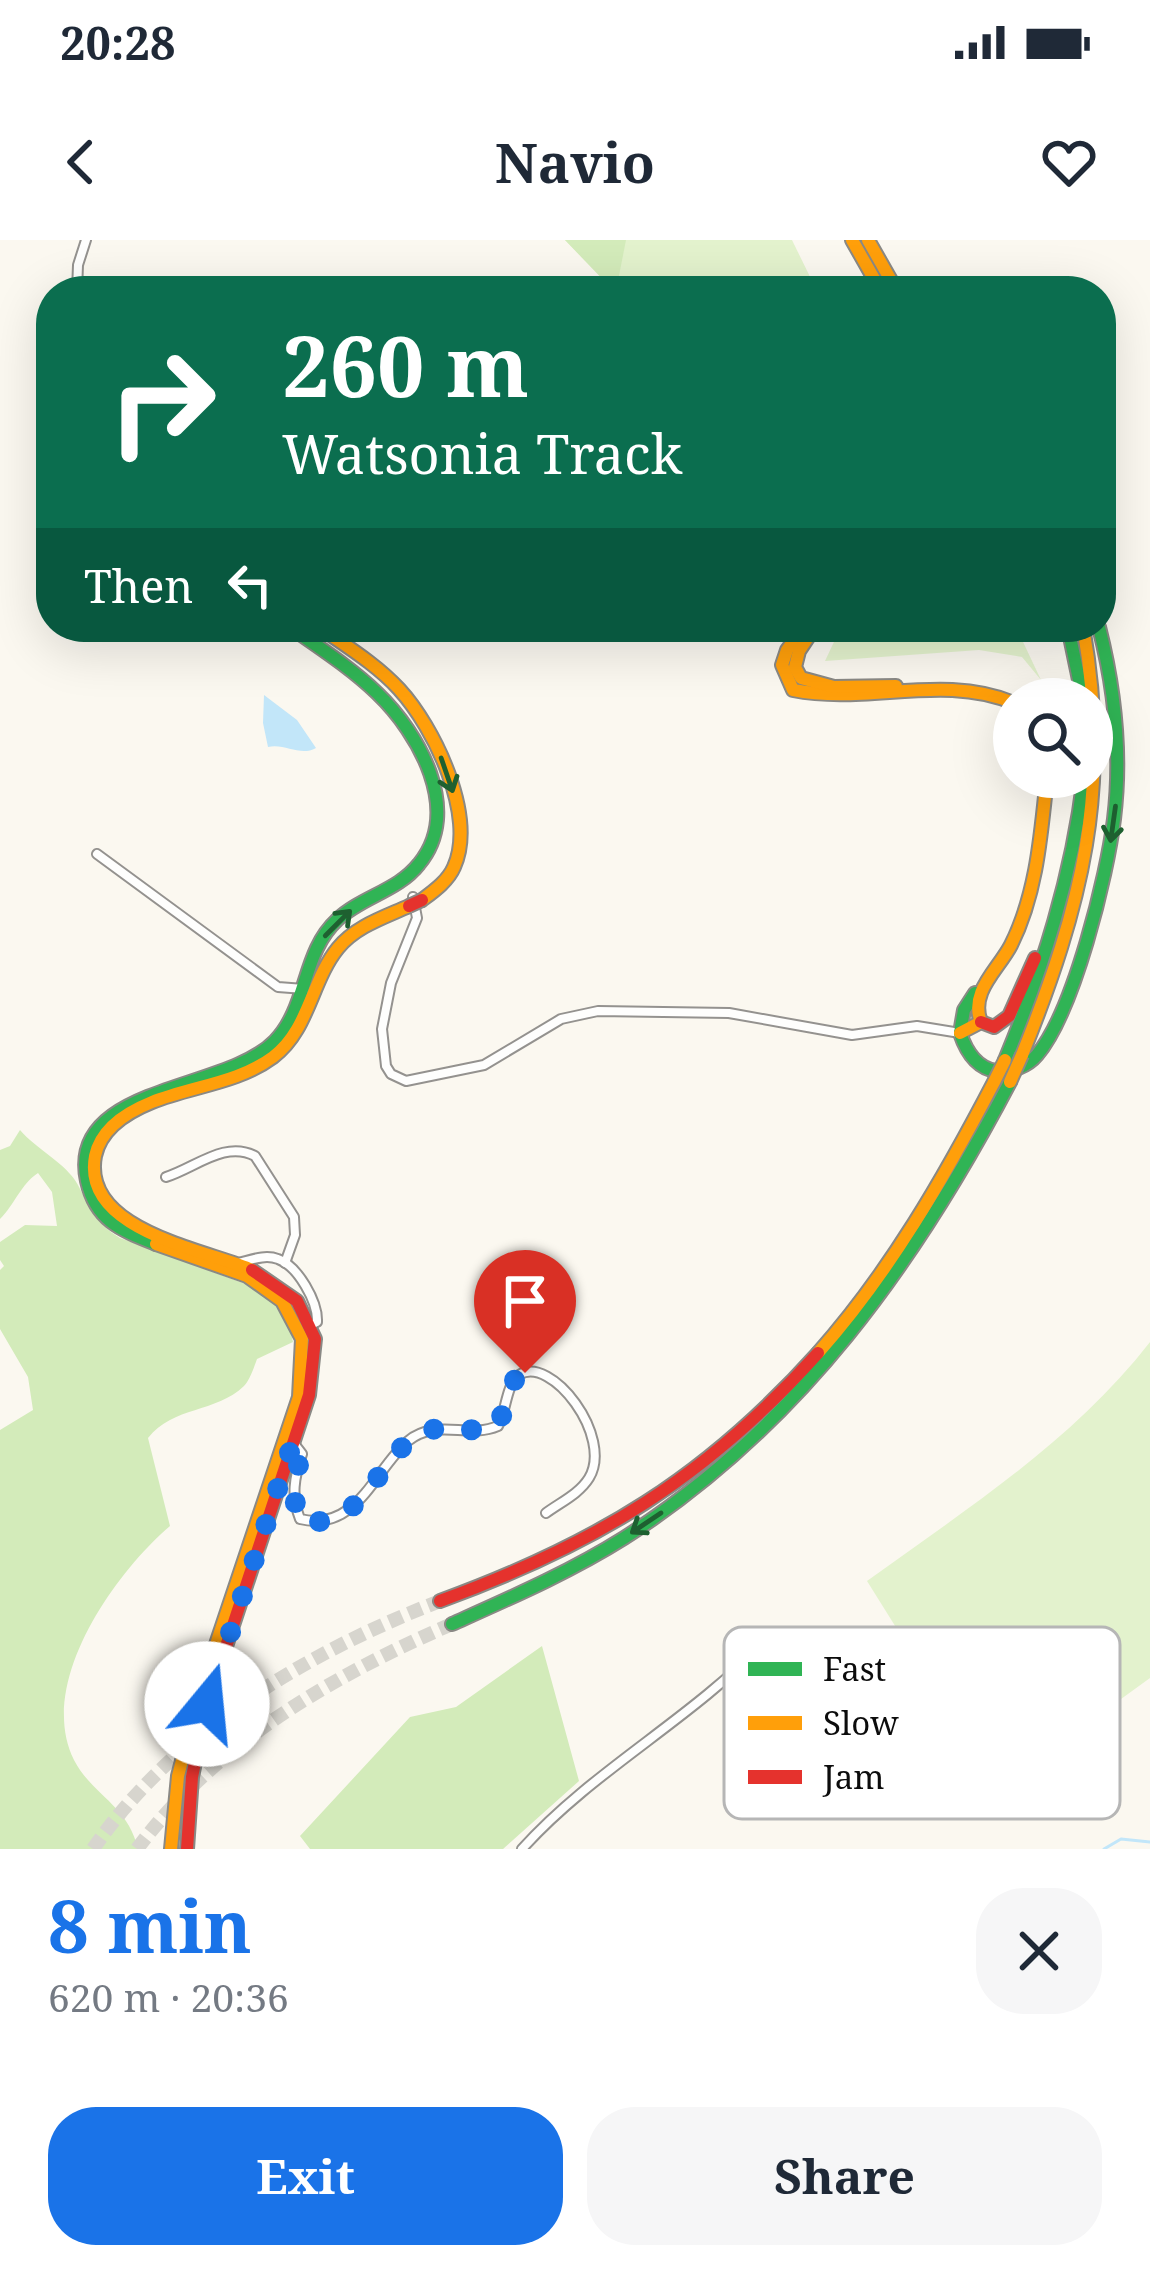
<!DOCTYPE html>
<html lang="en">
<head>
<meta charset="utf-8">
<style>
	:root { --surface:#fff; --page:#f6f6f7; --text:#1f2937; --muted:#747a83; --accent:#1a73e8 }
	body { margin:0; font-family:"Noto Serif",serif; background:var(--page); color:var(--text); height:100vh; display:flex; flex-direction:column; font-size:45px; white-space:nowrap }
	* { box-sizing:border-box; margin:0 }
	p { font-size:39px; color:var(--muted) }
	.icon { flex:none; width:66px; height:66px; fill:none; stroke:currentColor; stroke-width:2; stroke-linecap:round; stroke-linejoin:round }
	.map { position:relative; height:1609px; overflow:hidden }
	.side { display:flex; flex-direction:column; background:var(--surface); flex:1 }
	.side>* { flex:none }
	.hud { position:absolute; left:36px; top:36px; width:1080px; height:366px; border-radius:48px; box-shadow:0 12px 48px #0002; background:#0b6e4f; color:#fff; overflow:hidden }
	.tools { position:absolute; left:993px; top:438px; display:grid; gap:24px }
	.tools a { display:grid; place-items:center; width:120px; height:120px; border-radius:50%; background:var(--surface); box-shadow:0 12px 48px #0002; font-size:60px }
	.pin { position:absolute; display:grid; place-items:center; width:102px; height:102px; color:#fff; margin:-123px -51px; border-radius:50% 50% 50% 0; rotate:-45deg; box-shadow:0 0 12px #0007 }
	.pin .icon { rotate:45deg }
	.me { position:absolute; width:132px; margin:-66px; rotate:17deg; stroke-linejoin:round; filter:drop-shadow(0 0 9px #0008) }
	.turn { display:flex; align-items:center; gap:42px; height:252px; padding:0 48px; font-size:54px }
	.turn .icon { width:156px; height:156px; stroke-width:2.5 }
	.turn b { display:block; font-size:84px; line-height:102px }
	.then { display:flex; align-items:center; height:114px; padding:0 48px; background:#0003; gap:24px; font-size:45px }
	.round { display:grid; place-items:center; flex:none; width:126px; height:126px; border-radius:48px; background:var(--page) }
	.summary { display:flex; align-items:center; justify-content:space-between; height:204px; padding:0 48px }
	h1 { font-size:72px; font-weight:700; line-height:90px; color:var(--accent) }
	.cta { display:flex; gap:24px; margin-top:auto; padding:24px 48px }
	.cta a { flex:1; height:138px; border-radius:48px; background:var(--accent); color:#fff; font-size:48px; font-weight:700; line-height:138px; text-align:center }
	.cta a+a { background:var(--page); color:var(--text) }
	.status { display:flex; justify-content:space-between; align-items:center; height:84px; padding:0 60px; background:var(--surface); direction:ltr }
	.status svg { height:33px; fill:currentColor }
	header { display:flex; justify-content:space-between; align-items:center; height:156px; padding:0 48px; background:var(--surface); font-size:54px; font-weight:700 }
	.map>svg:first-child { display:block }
	.green { fill:#e3f2cd }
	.forest { fill:#d3ebba }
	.water { fill:#c2e6f9 }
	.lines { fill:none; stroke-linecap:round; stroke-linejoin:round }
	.stream { stroke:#c2e6f9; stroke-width:3 }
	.highway-tunnel { stroke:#d7d5ce; stroke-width:14; stroke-dasharray:14 7; stroke-linecap:butt }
	.street-casing { stroke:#94928f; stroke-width:12 }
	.fast-casing { stroke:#8a8985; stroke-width:16 }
	.slow-casing { stroke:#8a8985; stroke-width:16 }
	.jam-casing { stroke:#8a8985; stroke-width:16 }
	.street { stroke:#fefefd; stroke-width:8 }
	.fast { stroke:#30b455; stroke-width:12 }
	.slow { stroke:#ff9f0a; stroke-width:12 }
	.jam { stroke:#e5322d; stroke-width:12 }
	.slow-bridge-casing { stroke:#8a8985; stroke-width:16; stroke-linecap:butt }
	.jam-bridge-casing { stroke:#8a8985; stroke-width:16; stroke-linecap:butt }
	.slow-bridge { stroke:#ff9f0a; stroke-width:12 }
	.jam-bridge { stroke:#e5322d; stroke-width:12 }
	.oneway { stroke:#1e6030 }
	.route { stroke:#1a73e8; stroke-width:21; stroke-dasharray:0 37.8 }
	.key { fill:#fff; stroke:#b6b6b6; stroke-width:3 }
	.key-label { font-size:33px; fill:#0c0c0c }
</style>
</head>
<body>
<div class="status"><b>20:28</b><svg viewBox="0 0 49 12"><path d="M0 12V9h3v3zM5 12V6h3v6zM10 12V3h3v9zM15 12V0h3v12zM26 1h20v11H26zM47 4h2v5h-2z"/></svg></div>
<header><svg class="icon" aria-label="back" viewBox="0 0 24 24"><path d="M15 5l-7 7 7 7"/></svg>Navio<svg class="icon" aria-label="heart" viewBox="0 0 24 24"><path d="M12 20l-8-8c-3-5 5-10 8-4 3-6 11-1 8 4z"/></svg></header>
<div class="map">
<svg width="1150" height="1609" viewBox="0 0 1150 1609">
	<rect width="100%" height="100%" fill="#fbf8f0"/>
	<g class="green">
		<polygon points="565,0 792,0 817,51 614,51"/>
		<polygon points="841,387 1016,387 1041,440 1022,417 979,410 825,421"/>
		<path d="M 1150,1102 L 1150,1438 L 997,1549 L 867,1341 C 968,1268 1073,1201 1150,1102 Z"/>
	</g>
	<g class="forest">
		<polygon points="565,0 626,0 616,51 614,51"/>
		<path d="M 20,890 C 36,909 66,923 78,945 C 90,968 97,984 120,998 L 262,1050 C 280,1064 289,1080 293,1102 L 257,1119 C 254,1127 250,1140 244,1146 C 216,1173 173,1166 148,1198 L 170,1286 C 114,1334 36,1444 74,1520 C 92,1555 128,1565 138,1609 L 0,1609 L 0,1190 L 33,1170 L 28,1137 L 0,1089 L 0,1030 L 4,1026 L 0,1020 L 0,1002 L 25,985 L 57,986 L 52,952 L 38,933 C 21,944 15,964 0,979 L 0,910 L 10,906 Z"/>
		<polygon points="542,1406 579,1541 503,1609 310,1609 300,1596 410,1477 456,1467"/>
	</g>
	<path class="water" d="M 264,455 L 297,480 L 316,508 C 300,517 285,503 268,507 L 263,483 Z"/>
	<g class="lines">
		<polyline class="stream" points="1104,1609 1121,1599 1150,1602"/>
		<g class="highway-tunnel">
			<path d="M 93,1609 C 175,1490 308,1412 440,1361"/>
			<path d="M 137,1609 C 216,1503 332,1436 452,1384"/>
		</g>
		<g class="street-casing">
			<g id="street">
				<polyline points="77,51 78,25 86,0"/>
				<polyline points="97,614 278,747 304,749"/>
				<polyline points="413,657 417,678 391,743 382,789 386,826 391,834 406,841 484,825 561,779 598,771 729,773 852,795 917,786 960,793"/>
				<path d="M 166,937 C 195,928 225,900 255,916 L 294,977 L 295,995 L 285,1023"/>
				<path d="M 239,1023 C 251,1020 265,1014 278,1019 C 298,1026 318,1062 317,1082 L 309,1086"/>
				<path d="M 292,1201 L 302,1214 C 294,1238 291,1256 300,1279 C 357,1293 375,1229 408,1201 C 436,1178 468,1199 498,1186 C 506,1173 506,1144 519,1135 C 551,1114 614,1197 589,1238 C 579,1254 561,1262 546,1273"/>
				<path d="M 522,1609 C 593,1530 693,1478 763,1403"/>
			</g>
		</g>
		<g class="fast-casing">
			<g id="fast">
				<polyline points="1068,387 1083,459"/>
				<polyline points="960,793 964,770 975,753"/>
				<path d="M 960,793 C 966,811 976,828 996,831 C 1011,833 1028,826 1037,815 C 1074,771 1107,636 1114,579 C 1122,514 1115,450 1099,387"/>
				<path d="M 1005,820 C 1043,728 1072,636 1084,537"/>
				<path d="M 156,1004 C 121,990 96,981 87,941 C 66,845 226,852 275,801 C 308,767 302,712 337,680 C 361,657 398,651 419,624 C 463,571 419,493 377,453 C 351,428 320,408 290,387"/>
				<path d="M 452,1384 C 510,1358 570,1332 624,1298 C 799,1186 915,1023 1010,842"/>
			</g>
		</g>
		<g class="slow-casing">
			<g id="slow">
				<polyline points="852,0 881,51"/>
				<polyline points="868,0 897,51"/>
				<path d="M 319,387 C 346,406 376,424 399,449 C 434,487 477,576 454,627 C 448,641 434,651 422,660"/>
				<path d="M 804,387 L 787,410 L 782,425 L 793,450 C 867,465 943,433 1014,463"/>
				<polyline points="815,387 799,411 795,427 801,438 834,447 896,446"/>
				<path d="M 960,793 L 981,782 C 969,752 998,730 1011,705 C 1037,653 1041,594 1047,537"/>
				<path d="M 1022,815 C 1082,666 1112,548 1083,387"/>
				<polyline points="156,1004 247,1036 282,1061 302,1099 299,1157 199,1455 178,1536 171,1609"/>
				<path d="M 252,1030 C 203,1009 81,990 95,916 C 101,888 127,872 152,862 C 192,846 238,843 273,817 C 309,790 311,741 338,708 C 356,686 385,677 409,666"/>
				<path d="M 818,1113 C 890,1032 944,938 994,842"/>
			</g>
		</g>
		<g class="jam-casing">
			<g id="jam">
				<polyline points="981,782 994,787 1009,776 1035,718"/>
				<path d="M 440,1361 C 596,1304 706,1238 818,1113"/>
				<polyline points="187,1609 192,1537 207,1464 309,1155 315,1099 297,1061 252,1030"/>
			</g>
		</g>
		<use href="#street" class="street"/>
		<use href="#fast" class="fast"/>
		<use href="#slow" class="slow"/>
		<use href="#jam" class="jam"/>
		<g class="slow-bridge-casing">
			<g id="slow-bridge">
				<polyline points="994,842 1005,820"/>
				<polyline points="1010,842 1022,815"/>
			</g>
		</g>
		<g class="jam-bridge-casing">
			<polyline id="jam-bridge" points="409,666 422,660"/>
		</g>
		<use href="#slow-bridge" class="slow-bridge"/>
		<use href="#jam-bridge" class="jam-bridge"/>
	</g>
	<defs><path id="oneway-shaft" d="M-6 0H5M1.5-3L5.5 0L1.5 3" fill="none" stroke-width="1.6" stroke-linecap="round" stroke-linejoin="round" transform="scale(3)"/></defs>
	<g class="oneway">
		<use href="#oneway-shaft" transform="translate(447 535) rotate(71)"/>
		<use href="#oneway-shaft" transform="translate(1113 584) rotate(98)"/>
		<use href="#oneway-shaft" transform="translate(338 683) rotate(-45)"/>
		<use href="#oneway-shaft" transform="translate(646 1283) rotate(146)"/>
	</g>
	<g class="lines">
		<path class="route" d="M 207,1464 L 293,1202 L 302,1214 C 294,1238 291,1256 300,1280 C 361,1294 377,1220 416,1196 C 442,1179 472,1197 498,1186 L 515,1139 L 525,1133"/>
	</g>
	<rect x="724" y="1387" width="396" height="192" rx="18" class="key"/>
	<rect x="748" y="1422" width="54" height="14" fill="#30b455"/>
	<rect x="748" y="1476" width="54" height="14" fill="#ff9f0a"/>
	<rect x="748" y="1530" width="54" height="14" fill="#e5322d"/>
	<g class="key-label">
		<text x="823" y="1441">Fast</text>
		<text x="823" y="1495">Slow</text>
		<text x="823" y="1549">Jam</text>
	</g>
</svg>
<div class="tools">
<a><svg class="icon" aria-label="search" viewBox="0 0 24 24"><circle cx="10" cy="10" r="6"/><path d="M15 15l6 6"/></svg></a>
</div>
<div class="pin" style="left:525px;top:1133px;background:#d93025"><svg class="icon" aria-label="arrive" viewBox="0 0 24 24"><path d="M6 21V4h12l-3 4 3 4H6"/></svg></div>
<svg class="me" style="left:207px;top:1464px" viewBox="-20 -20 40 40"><circle r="19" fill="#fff"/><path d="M0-13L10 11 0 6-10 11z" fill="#1a73e8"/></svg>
<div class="hud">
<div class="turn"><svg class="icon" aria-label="right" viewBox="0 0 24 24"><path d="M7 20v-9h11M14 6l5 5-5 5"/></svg><div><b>260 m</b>Watsonia Track</div></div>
<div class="then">Then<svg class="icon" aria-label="left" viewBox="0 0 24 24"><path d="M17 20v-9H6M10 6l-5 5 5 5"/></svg></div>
</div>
</div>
<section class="side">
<div class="summary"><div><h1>8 min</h1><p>620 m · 20:36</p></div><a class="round"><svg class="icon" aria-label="close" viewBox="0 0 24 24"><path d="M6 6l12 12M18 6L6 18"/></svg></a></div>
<div class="cta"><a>Exit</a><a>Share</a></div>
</section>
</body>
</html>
